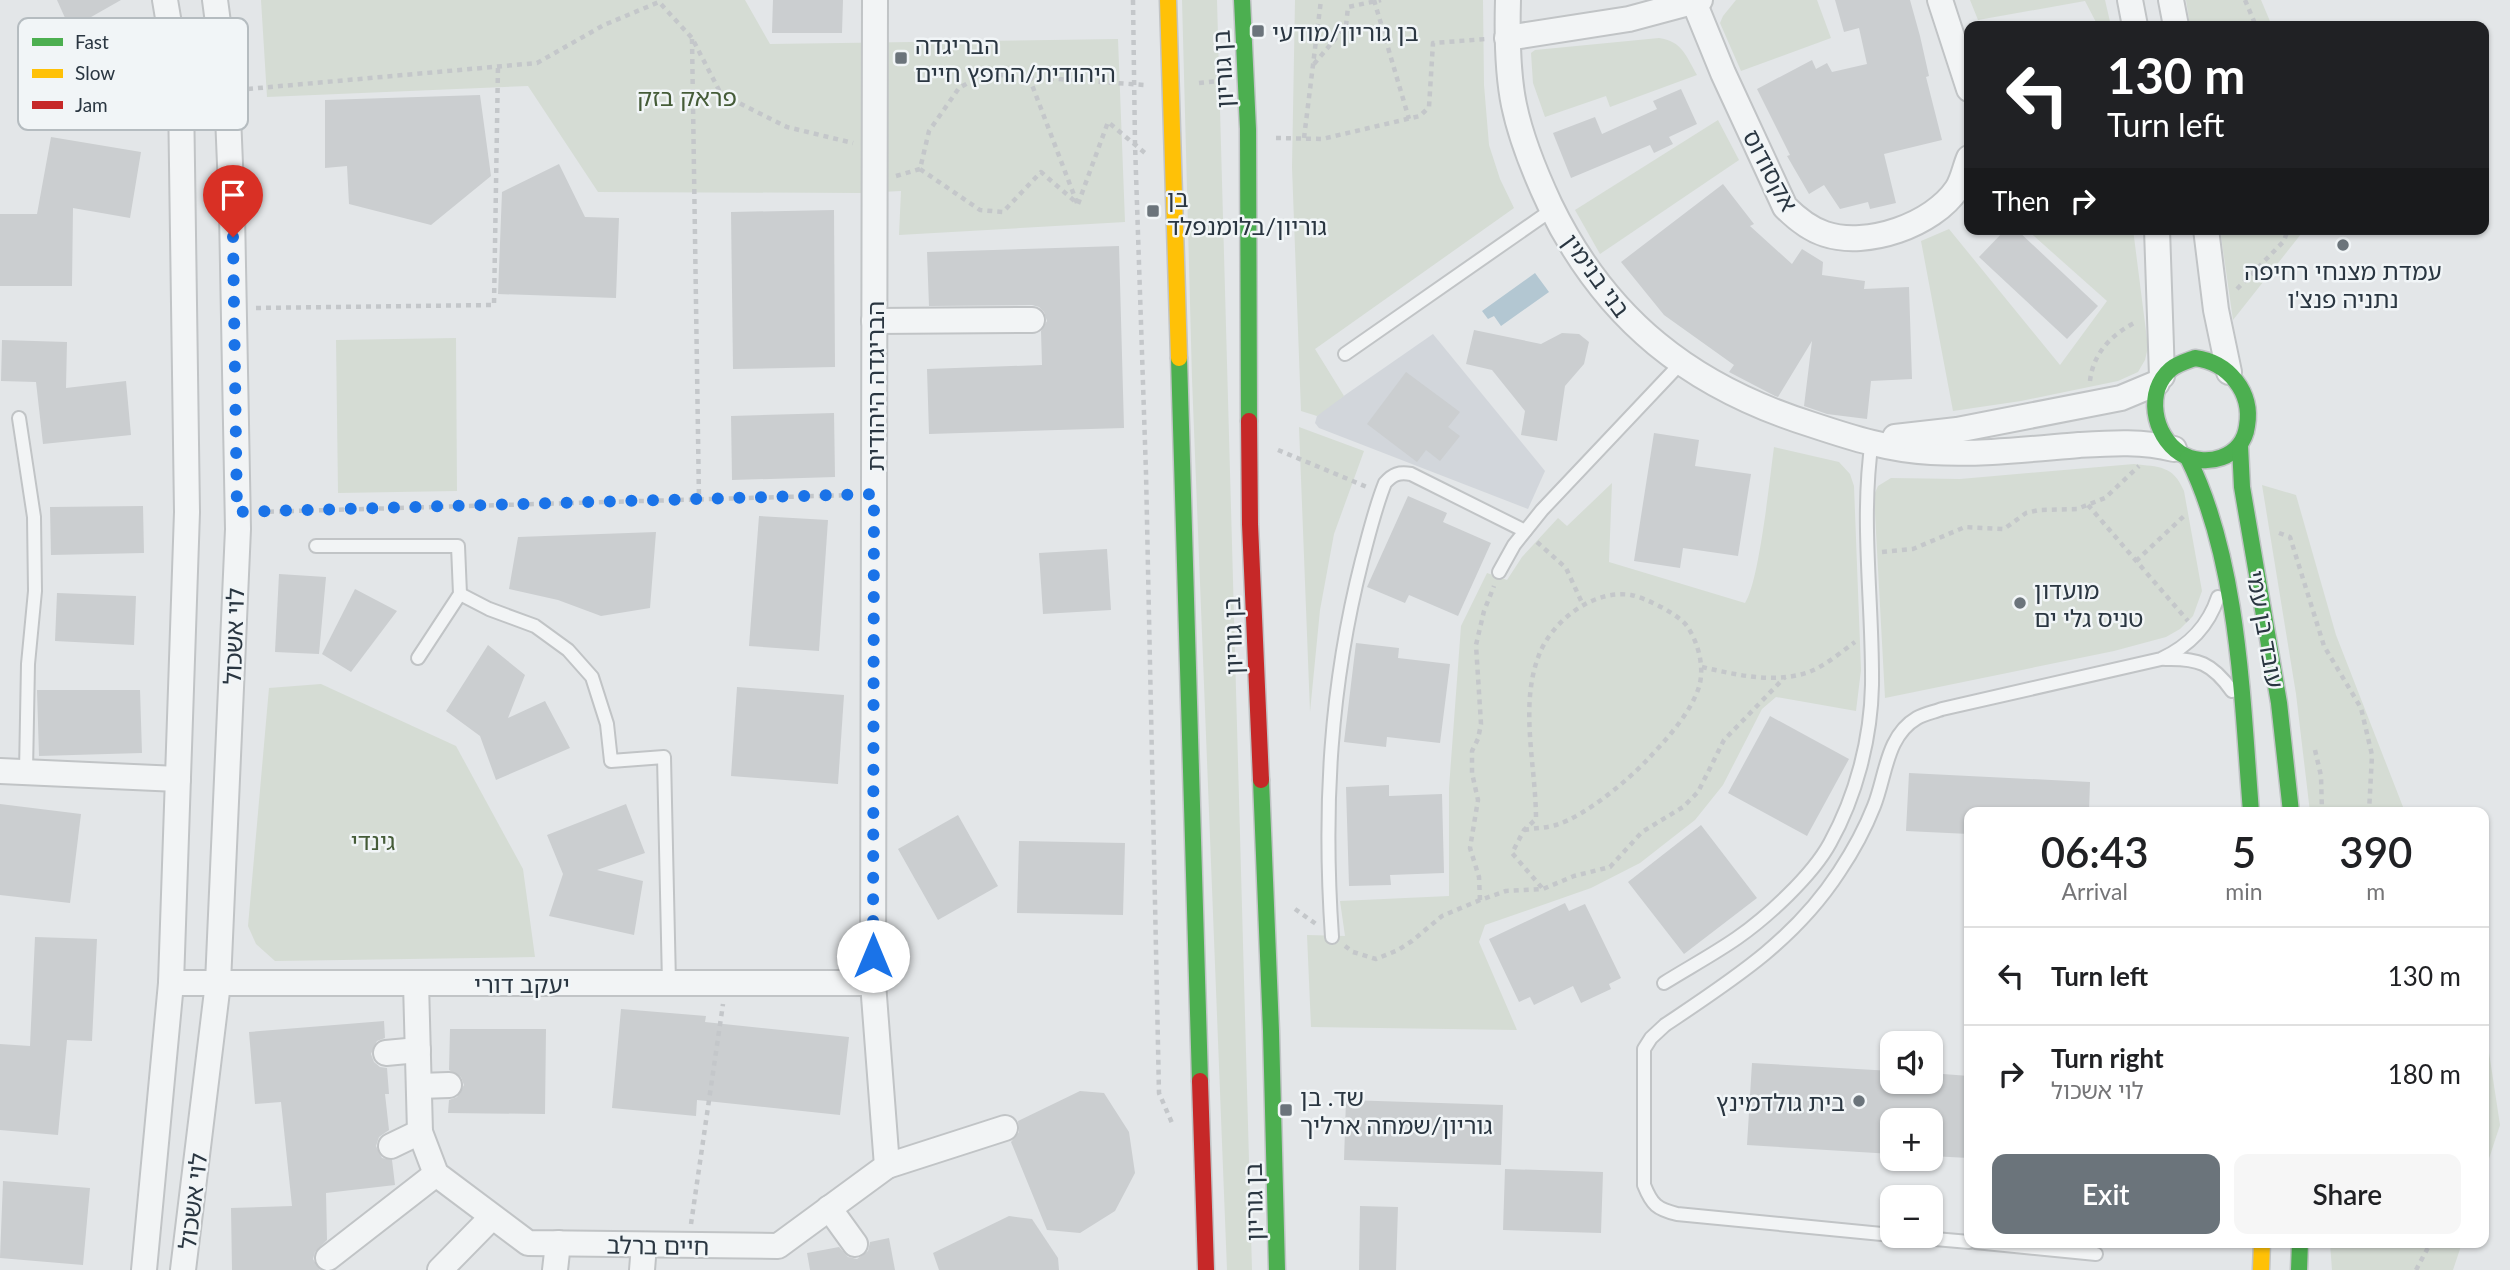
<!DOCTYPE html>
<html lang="en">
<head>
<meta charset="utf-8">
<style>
	:root { --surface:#fff; --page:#f6f6f6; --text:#202124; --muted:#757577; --line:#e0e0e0; --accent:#6b747b }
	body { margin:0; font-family:Lato,"Noto Sans Hebrew",sans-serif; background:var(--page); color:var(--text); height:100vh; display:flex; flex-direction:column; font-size:26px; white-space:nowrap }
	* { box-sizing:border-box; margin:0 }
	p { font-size:23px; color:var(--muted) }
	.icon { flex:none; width:38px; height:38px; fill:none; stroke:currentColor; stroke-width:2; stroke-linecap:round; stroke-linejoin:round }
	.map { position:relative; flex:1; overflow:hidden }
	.details { position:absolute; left:1964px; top:807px; width:525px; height:441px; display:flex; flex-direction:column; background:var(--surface); border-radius:14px; box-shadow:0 2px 5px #0004 }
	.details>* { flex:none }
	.banner { position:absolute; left:1964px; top:21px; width:525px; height:214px; border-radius:14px; box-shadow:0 2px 5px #0004; background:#202124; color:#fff; overflow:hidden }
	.controls { position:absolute; left:1880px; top:1031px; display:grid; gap:14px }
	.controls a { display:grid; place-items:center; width:63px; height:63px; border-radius:14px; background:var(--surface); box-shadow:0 2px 5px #0004; font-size:35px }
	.pin { position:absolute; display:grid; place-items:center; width:60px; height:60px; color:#fff; margin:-72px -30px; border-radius:50% 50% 50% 0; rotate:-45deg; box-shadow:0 0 7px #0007 }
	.pin .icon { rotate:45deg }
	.me { position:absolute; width:77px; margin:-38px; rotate:0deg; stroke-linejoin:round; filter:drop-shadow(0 0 5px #0008) }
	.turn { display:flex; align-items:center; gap:24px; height:147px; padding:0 28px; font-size:32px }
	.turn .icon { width:91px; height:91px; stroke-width:2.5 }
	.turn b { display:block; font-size:49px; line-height:60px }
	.then { display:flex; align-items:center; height:66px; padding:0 28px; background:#0003; gap:14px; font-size:26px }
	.eta { display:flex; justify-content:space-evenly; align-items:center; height:119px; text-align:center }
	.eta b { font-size:42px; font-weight:600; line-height:49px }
	.button { display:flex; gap:14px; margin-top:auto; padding:14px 28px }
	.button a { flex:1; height:80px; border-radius:14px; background:var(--accent); color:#fff; font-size:28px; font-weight:600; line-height:80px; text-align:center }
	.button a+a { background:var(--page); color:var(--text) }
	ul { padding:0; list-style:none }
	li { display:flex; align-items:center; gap:21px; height:98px; padding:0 28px; border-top:2px solid var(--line) }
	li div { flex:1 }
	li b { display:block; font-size:26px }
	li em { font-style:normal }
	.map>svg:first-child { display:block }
	.built { fill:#d2d6db }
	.green { fill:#d5dcd4 }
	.water { fill:#b3c7d2 }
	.building { fill:#cbced0 }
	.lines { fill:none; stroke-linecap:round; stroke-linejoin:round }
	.lane-casing { stroke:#c1c4c6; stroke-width:16 }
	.street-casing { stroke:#c1c4c6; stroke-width:28 }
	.fast-casing { stroke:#c1c4c6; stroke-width:19 }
	.slow-casing { stroke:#c1c4c6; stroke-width:19 }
	.jam-casing { stroke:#c1c4c6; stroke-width:19 }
	.path { stroke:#c4c7ca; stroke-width:4.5; stroke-dasharray:5 5; stroke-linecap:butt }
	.lane { stroke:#f2f4f5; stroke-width:12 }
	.street { stroke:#f2f4f5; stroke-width:24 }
	.fast { stroke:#4caf50; stroke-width:16 }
	.slow { stroke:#ffc107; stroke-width:16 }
	.jam { stroke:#c62828; stroke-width:16 }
	.route { stroke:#1a73e8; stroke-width:12; stroke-dasharray:0 21.6 }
	.poi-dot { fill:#6b747b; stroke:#f1f5f7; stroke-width:2.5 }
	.labels { text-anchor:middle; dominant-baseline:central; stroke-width:5; stroke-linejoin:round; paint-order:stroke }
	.poi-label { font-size:24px; fill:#2a3641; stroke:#f1f5f7; text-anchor:start }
	.street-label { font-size:24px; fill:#2a3641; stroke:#f1f5f7 }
	.park-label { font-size:24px; fill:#455c38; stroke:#f1f5f7 }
	.key { fill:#f1f5f7; stroke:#b5bcc0; stroke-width:2 }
	.key-label { font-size:19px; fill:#2a3641 }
</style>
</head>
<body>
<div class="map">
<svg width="2510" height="1270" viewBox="0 0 2510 1270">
	<rect width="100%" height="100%" fill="#e3e6e8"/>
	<polygon class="built" points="1433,334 1545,471 1528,509 1319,428 1315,423 1317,416 1322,411"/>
	<g class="green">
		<polygon points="261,0 745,0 770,44 1118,39 1125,222 899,235 901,191 861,193 598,192 528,86 267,97"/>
		<polygon points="1182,0 1217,0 1252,1270 1227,1270 1192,379"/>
		<polygon points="1295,0 1483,0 1484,85 1489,145 1500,179 1514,208 1315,349 1344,396 1317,416 1301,411 1292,167"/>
		<polygon points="1736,0 1817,0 1831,38 1741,71 1720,23 1723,16"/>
		<polygon points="1970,0 2105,0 2111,26 2098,26 2085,1 1978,20"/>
		<polygon points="2186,0 2261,0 2272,26 2190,26"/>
		<path d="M 1659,38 C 1682,41 1686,56 1697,75 L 1610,107 L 1606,96 L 1545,117 L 1533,83 L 1531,53 L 1535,50 Z"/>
		<polygon points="1718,120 1739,160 1600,254 1575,210"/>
		<polygon points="1949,229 2060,365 2107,301 2026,229 2133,229 2148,347 2145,360 2138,372 2118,381 2021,401 1953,411 1921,241"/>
		<polygon points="2220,229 2305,229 2233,320"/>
		<polygon points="456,338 457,491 338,493 336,340"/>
		<polygon points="1299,427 1364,451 1334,534 1320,610 1310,712"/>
		<path d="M 1774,447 L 1839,462 L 1850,474 L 1854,486 L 1861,670 L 1856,711 L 1776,697 L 1762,709 L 1723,785 L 1695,820 L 1640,863 L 1591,888 L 1485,925 L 1479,942 L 1517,1030 L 1311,1027 L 1307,935 L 1345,936 L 1340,901 L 1449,896 L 1449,788 L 1461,626 L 1487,573 L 1507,580 L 1522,557 L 1558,518 L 1567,526 L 1612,483 L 1609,562 L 1745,603 C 1759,583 1770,477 1774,447 Z"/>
		<path d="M 2134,464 C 2159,467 2173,465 2184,491 L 2202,591 L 2193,616 L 2180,629 L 2166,637 L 2114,651 L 1885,698 L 1874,495 L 1878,486 L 1891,478 L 1960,479 Z"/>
		<polygon points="2262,485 2296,495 2336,635 2405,812 2310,812 2296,694"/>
		<polygon points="321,684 456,746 523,869 535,957 275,961 256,944 248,926 269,688"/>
		<polygon points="2483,1013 2500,1125 2483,1177"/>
		<polygon points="2330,1243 2330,1242 2462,1243 2453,1270 2332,1270"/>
	</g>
	<polygon class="water" points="1535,273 1549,292 1501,326 1494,316 1488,319 1482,311"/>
	<g class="building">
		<polygon points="57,0 121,0 70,29"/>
		<polygon points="773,0 843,0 842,33 772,33"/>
		<polygon points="1835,0 1910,0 1920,36 1929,76 1926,77 1942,140 1884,154 1896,203 1870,209 1868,202 1840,209 1824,185 1809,194 1787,156 1790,155 1757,89 1812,60 1816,69 1827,63 1832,72 1867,64 1859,28 1844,32"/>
		<polygon points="1681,89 1697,124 1669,137 1673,144 1654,153 1650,145 1571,178 1553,133 1595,117 1602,134 1657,109 1653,101"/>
		<polygon points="480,95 491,176 431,225 349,204 347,166 325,168 325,100"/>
		<polygon points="51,137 141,152 130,218 73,208 72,286 0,286 0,214 37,214"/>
		<polygon points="559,164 585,217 619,218 616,298 498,294 502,192"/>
		<polygon points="1723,184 1754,224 1750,226 1792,264 1802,249 1823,262 1822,275 1865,281 1864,289 1909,287 1912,379 1871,381 1867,419 1827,414 1804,406 1812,341 1778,397 1775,396 1729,372 1734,365 1664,315 1621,262"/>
		<polygon points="834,210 835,367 733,369 731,212"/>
		<polygon points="2006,229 2016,229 2098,306 2067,339 1979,257"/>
		<polygon points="1119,246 1124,428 929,434 927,369 1042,365 1041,331 1047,321 1044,312 1039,307 1032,305 929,306 927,252"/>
		<polygon points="1474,330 1541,344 1562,333 1579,334 1589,342 1584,364 1565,386 1557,441 1521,435 1525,411 1492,370 1466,364"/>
		<polygon points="2,340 67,342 66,388 126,381 131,435 43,444 36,382 1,381"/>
		<polygon points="1406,372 1460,412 1448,427 1460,436 1440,461 1426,450 1417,462 1367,424"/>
		<polygon points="834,413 835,477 732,480 731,416"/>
		<polygon points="1654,433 1699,440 1695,466 1751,474 1738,556 1683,548 1680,568 1634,561"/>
		<polygon points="1408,496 1447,513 1443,522 1491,543 1458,616 1409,595 1405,603 1367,587"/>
		<polygon points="143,506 144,553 51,555 50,507"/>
		<polygon points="759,516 828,520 819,651 749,646"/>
		<polygon points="656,532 650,608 601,616 558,600 509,589 518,537"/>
		<polygon points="1107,549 1111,610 1043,614 1039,553"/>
		<polygon points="279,574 326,577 319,654 275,652"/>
		<polygon points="355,589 397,611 351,672 322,654"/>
		<polygon points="57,593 136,596 134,645 55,641"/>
		<polygon points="1356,643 1399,648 1398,658 1450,664 1440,743 1387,737 1386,747 1344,742"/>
		<polygon points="488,645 525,675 508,718 545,701 570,748 496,780 480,736 446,711"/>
		<polygon points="737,687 844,695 838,784 731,776"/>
		<polygon points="37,690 140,690 142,753 39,756"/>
		<polygon points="1770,716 1849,759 1807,836 1728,793"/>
		<polygon points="1909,773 2090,782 2089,812 1969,812 1969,834 1906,831"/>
		<polygon points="1389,785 1389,796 1442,794 1444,873 1390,875 1391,885 1349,886 1346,787"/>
		<polygon points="0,804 81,814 70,903 0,895"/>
		<polygon points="626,804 645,853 597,870 643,881 634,935 549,916 563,874 547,835"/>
		<polygon points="958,815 998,886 938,920 898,849"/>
		<polygon points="1701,825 1757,898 1684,954 1628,882"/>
		<polygon points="1019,841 1125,843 1123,915 1017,913"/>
		<polygon points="1565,903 1569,911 1585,904 1621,978 1609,984 1611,989 1581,1003 1573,986 1534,1005 1530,997 1519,1002 1489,939"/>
		<polygon points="35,937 97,939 92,1041 67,1040 58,1135 0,1130 0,1044 30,1046"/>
		<polygon points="621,1009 706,1016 705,1022 849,1037 840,1115 697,1100 696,1116 612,1108"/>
		<polygon points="384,1021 385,1038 377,1041 371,1054 374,1062 380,1067 387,1068 389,1094 385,1094 389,1130 379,1137 376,1146 382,1158 392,1160 395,1185 326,1193 327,1240 315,1252 313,1259 320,1270 232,1270 231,1208 292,1206 281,1102 255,1104 249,1032"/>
		<polygon points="450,1029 546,1029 545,1114 448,1113 449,1100 457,1097 464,1085 461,1077 449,1070"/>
		<polygon points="1752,1063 1892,1071 1892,1082 1930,1082 1930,1073 1969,1076 1969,1158 1930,1156 1930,1120 1892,1120 1892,1154 1747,1145"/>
		<polygon points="1080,1091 1104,1093 1129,1132 1135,1173 1115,1211 1080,1233 1047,1230 1011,1142 1019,1132 1018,1121"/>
		<polygon points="1346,1100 1503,1105 1501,1165 1344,1160"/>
		<polygon points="1505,1169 1603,1172 1601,1233 1503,1230"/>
		<polygon points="3,1181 90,1188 83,1265 0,1258"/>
		<polygon points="1360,1206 1398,1207 1396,1270 1359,1270"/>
		<polygon points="1009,1216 1032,1219 1058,1258 1059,1270 939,1270 933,1253"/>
		<polygon points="889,1238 895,1270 810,1270 807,1253 839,1247 848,1257 857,1259 868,1251 870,1242"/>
	</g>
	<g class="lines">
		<g class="lane-casing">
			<g id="lane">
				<polyline points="1345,354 1553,209"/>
				<polyline points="19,418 34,517 35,591 28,664 26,772"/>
				<polyline points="316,546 458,546 460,594 418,658"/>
				<polyline points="1499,572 1514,545 1542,510 1681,363"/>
				<polyline points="460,594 489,609 535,626 568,650 592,677 607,724 611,761 664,757 669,983"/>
				<path d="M 2165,659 C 2198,658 2212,663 2232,691"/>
				<path d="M 1332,937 C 1323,807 1330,686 1362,560 C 1369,534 1375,508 1385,483 C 1393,474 1399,472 1411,474 L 1525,531"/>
				<path d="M 1664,983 C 1688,968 1714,954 1737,938 C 1767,917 1812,876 1830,843 C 1856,796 1871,739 1872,685 C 1873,603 1860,521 1872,440"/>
				<path d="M 1892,1235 L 1677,1214 C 1657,1209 1652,1205 1644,1185 L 1644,1049 L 1651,1038 L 1665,1025 C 1732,980 1794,941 1839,872 C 1853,851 1865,829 1874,806 C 1886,776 1886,736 1917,718 C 1924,714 1934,712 1942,709 L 2161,659 C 2189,646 2208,627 2218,597"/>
				<polyline points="1901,1236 1969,1242"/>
				<polyline points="1975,1242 2096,1254"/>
			</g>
		</g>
		<g class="street-casing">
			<g id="street">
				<path d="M 1508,0 C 1507,35 1507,71 1514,105 C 1521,139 1535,173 1550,205 C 1606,320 1691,387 1813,425 C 1852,438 1890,450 1931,452 C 1980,455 2030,449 2079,445 C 2112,443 2142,441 2174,449"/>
				<polyline points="1940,0 1969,89"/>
				<polyline points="2130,0 2135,26"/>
				<polyline points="2171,0 2176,26"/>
				<path d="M 1694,2 L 1723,73 L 1785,207 C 1797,219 1809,229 1825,234 C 1867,248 1933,225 1957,189 C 1963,180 1965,167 1969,158"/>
				<polyline points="1507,38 1629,19 1700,0"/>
				<polyline points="2157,229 2162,376"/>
				<polyline points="2206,229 2216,310 2229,372"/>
				<polyline points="874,321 1032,320"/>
				<polyline points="1895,437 1957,430 2121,398 2157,383"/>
				<polyline points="0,771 178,779"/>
				<polyline points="171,983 873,983"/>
				<polyline points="416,983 420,1132 436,1174 528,1243 778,1246 887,1166 873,983 875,0"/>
				<polyline points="386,1053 418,1050"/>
				<polyline points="419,1086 449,1085"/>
				<polyline points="391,1146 420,1132"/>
				<polyline points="887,1166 1005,1128"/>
				<polyline points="829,1208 855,1244"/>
				<polyline points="328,1258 436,1174"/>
				<polyline points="144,1270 171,983 187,512 181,95 165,0"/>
				<polyline points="183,1270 218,983 238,529 232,213 227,91 215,0"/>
				<polyline points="440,1270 492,1217"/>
				<polyline points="555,1270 558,1243"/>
				<polyline points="642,1270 644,1245"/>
			</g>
		</g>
		<g class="fast-casing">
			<g id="fast">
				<polyline points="1242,0 1248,129 1249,421"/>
				<polyline points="1179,358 1200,1081"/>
				<path d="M 2195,358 C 2228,362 2253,392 2247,426 C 2243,458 2205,469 2180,453 C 2153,435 2145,391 2171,369 C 2177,364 2187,361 2195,358 Z"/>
				<polyline points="2240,446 2242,487 2279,703 2291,812"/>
				<path d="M 2188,458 C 2239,561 2242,699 2251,812"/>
				<polyline points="1261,780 1271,1031 1277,1270"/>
				<polyline points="2299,1270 2300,1242"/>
			</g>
		</g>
		<g class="slow-casing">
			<g id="slow">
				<polyline points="1168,0 1179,358"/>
				<polyline points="2261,1270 2262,1242"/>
			</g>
		</g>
		<g class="jam-casing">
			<g id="jam">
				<polyline points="1249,421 1250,524 1261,780"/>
				<polyline points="1200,1081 1206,1270"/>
			</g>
		</g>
		<g class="path">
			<polyline points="1133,0 1135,144 1146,473 1159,1093 1172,1123"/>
			<polyline points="1374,0 1409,119"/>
			<polyline points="2245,0 2256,26"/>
			<polyline points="692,39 699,500"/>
			<polyline points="1314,64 1346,26 1348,7 1381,0"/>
			<polyline points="1029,77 1077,203"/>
			<polyline points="1199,83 1218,81"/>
			<polyline points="248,89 537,63 604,25 659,2 692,38 721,94 787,127 853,143"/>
			<polyline points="1276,138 1322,139 1420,116 1429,107 1433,43 1486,39"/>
			<polyline points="1304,138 1321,0"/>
			<polyline points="920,169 980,210 1003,212 1041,172 1078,204 1108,122 1145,153"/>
			<polyline points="896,176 920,169 929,131 959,88 984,74 1145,85"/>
			<polyline points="2237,289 2284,241 2288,229"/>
			<polyline points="256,308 494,305 498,66"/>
			<path d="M 2090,381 C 2093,353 2112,334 2136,322"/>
			<polyline points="1278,450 1367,487"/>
			<polyline points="2088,505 2188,621"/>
			<polyline points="259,512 852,495"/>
			<polyline points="2279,533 2290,537 2324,646 2361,708 2372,755 2369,812"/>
			<polyline points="1537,542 1566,568 1583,605"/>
			<polyline points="1882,552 1913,549 1965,527 2004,529 2026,513 2039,510 2077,509 2105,498 2139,466"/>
			<polyline points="2136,561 2184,516"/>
			<path d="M 1702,667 C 1737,675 1774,684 1809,672 C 1825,666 1841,652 1855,642"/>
			<polyline points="2315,750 2321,776 2322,812"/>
			<path d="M 1524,830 C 1535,828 1546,828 1556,825 C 1585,816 1626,782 1647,760 C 1666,740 1690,714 1699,687 C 1705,667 1698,642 1687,626 C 1678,614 1646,598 1631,595 C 1593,589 1552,621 1539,655 C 1519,706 1536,766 1536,819 L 1524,830 L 1512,853 L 1543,889"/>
			<polyline points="1480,900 1479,877 1470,848 1478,800 1472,773 1472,751 1478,739 1481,724 1476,645 1484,611 1494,586"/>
			<polyline points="1295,909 1316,924"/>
			<polyline points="1345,946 1353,952 1376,959 1398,950 1412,941 1442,916 1480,900 1506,891 1543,889 1574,876 1610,867 1642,832 1683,807 1698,792 1724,740 1785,677"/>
			<polyline points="691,1224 723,1004"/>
			<polyline points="2416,1270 2431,1242"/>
		</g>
		<use href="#lane" class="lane"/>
		<use href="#street" class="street"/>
		<use href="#fast" class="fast"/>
		<use href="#slow" class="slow"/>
		<use href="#jam" class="jam"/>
	</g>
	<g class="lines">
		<polyline class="route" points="233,237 237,512 874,494 873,956"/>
	</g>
	<g class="poi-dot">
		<rect x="1251" y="24" width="14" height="14" rx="3.5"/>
		<rect x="894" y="51" width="14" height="14" rx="3.5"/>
		<rect x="1146" y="204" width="14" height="14" rx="3.5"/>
		<circle cx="2343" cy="245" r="7"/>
		<circle cx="2020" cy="603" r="7"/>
		<circle cx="1859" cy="1101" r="7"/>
		<rect x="1279" y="1103" width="14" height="14" rx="3.5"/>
	</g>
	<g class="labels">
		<g class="poi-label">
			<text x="1272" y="31">בן גוריון/מודעי</text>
			<text x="915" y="44">הבריגדה<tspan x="915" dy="28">היהודית/החפץ חיים</tspan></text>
			<text x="1167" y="197">בן<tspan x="1167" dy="28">גוריון/בלומנפלד</tspan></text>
			<text x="2343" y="270" text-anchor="middle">עמדת מצנחי רחיפה<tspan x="2343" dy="28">נתניה פנצ'ו</tspan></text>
			<text x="2034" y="589">מועדון<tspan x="2034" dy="28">טניס גלי ים</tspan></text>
			<text x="1300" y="1096">שד. בן<tspan x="1300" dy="28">גוריון/שמחה ארליך</tspan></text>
			<text x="1845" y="1101" text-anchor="end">בית גולדמינץ</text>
		</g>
		<g class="street-label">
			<text transform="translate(1222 69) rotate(-93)">בן גוריון</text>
			<text transform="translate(1771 170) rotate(62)">אקסודוס</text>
			<text transform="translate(1597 275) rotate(54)">בני בנימין</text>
			<text transform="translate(874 386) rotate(-90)">הבריגדה היהודית</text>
			<text transform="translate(2266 629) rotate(80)">עובד בן עמי</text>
			<text transform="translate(233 636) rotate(-88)">לוי אשכול</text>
			<text transform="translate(1232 636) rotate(-92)">בן גוריון</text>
			<text x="522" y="983">יעקב דורי</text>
			<text transform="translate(192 1201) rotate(-83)">לוי אשכול</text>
			<text transform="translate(1253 1202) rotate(-91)">בן גוריון</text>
			<text transform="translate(658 1245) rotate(1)">חיים ברלב</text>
		</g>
		<g class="park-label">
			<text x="687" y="96">פראק בזק</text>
			<text x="373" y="840">גינדי</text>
		</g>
	</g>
	<rect x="18" y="18" width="230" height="112" rx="10" class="key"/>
	<rect x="32" y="38" width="31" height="8" fill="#4caf50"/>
	<rect x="32" y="69" width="31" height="9" fill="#ffc107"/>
	<rect x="32" y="101" width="31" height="8" fill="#c62828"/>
	<g class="key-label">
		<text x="75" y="49">Fast</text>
		<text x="75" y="80">Slow</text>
		<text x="75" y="112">Jam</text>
	</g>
</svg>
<div class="controls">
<a><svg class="icon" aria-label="sound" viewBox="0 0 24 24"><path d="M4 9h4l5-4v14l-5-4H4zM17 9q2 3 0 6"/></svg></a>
<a>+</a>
<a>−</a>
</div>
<div class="pin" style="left:233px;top:237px;background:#d93025"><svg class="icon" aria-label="arrive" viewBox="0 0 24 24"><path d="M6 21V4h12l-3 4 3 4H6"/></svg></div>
<svg class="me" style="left:873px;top:956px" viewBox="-20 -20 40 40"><circle r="19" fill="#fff"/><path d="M0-13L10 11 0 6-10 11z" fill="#1a73e8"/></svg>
<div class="banner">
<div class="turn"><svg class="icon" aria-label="left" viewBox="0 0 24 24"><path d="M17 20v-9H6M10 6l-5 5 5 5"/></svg><div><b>130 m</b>Turn left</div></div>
<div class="then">Then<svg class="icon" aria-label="right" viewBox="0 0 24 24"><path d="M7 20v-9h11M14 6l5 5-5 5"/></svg></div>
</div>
<section class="details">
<div class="eta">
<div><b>06:43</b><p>Arrival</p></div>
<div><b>5</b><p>min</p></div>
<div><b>390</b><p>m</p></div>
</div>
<ul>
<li><svg class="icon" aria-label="left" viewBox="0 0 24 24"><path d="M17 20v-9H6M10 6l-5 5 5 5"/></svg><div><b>Turn left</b></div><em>130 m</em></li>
<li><svg class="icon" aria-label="right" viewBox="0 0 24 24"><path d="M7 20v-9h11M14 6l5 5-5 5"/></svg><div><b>Turn right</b><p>לוי אשכול</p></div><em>180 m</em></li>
</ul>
<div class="button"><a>Exit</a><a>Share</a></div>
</section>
</div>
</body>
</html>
